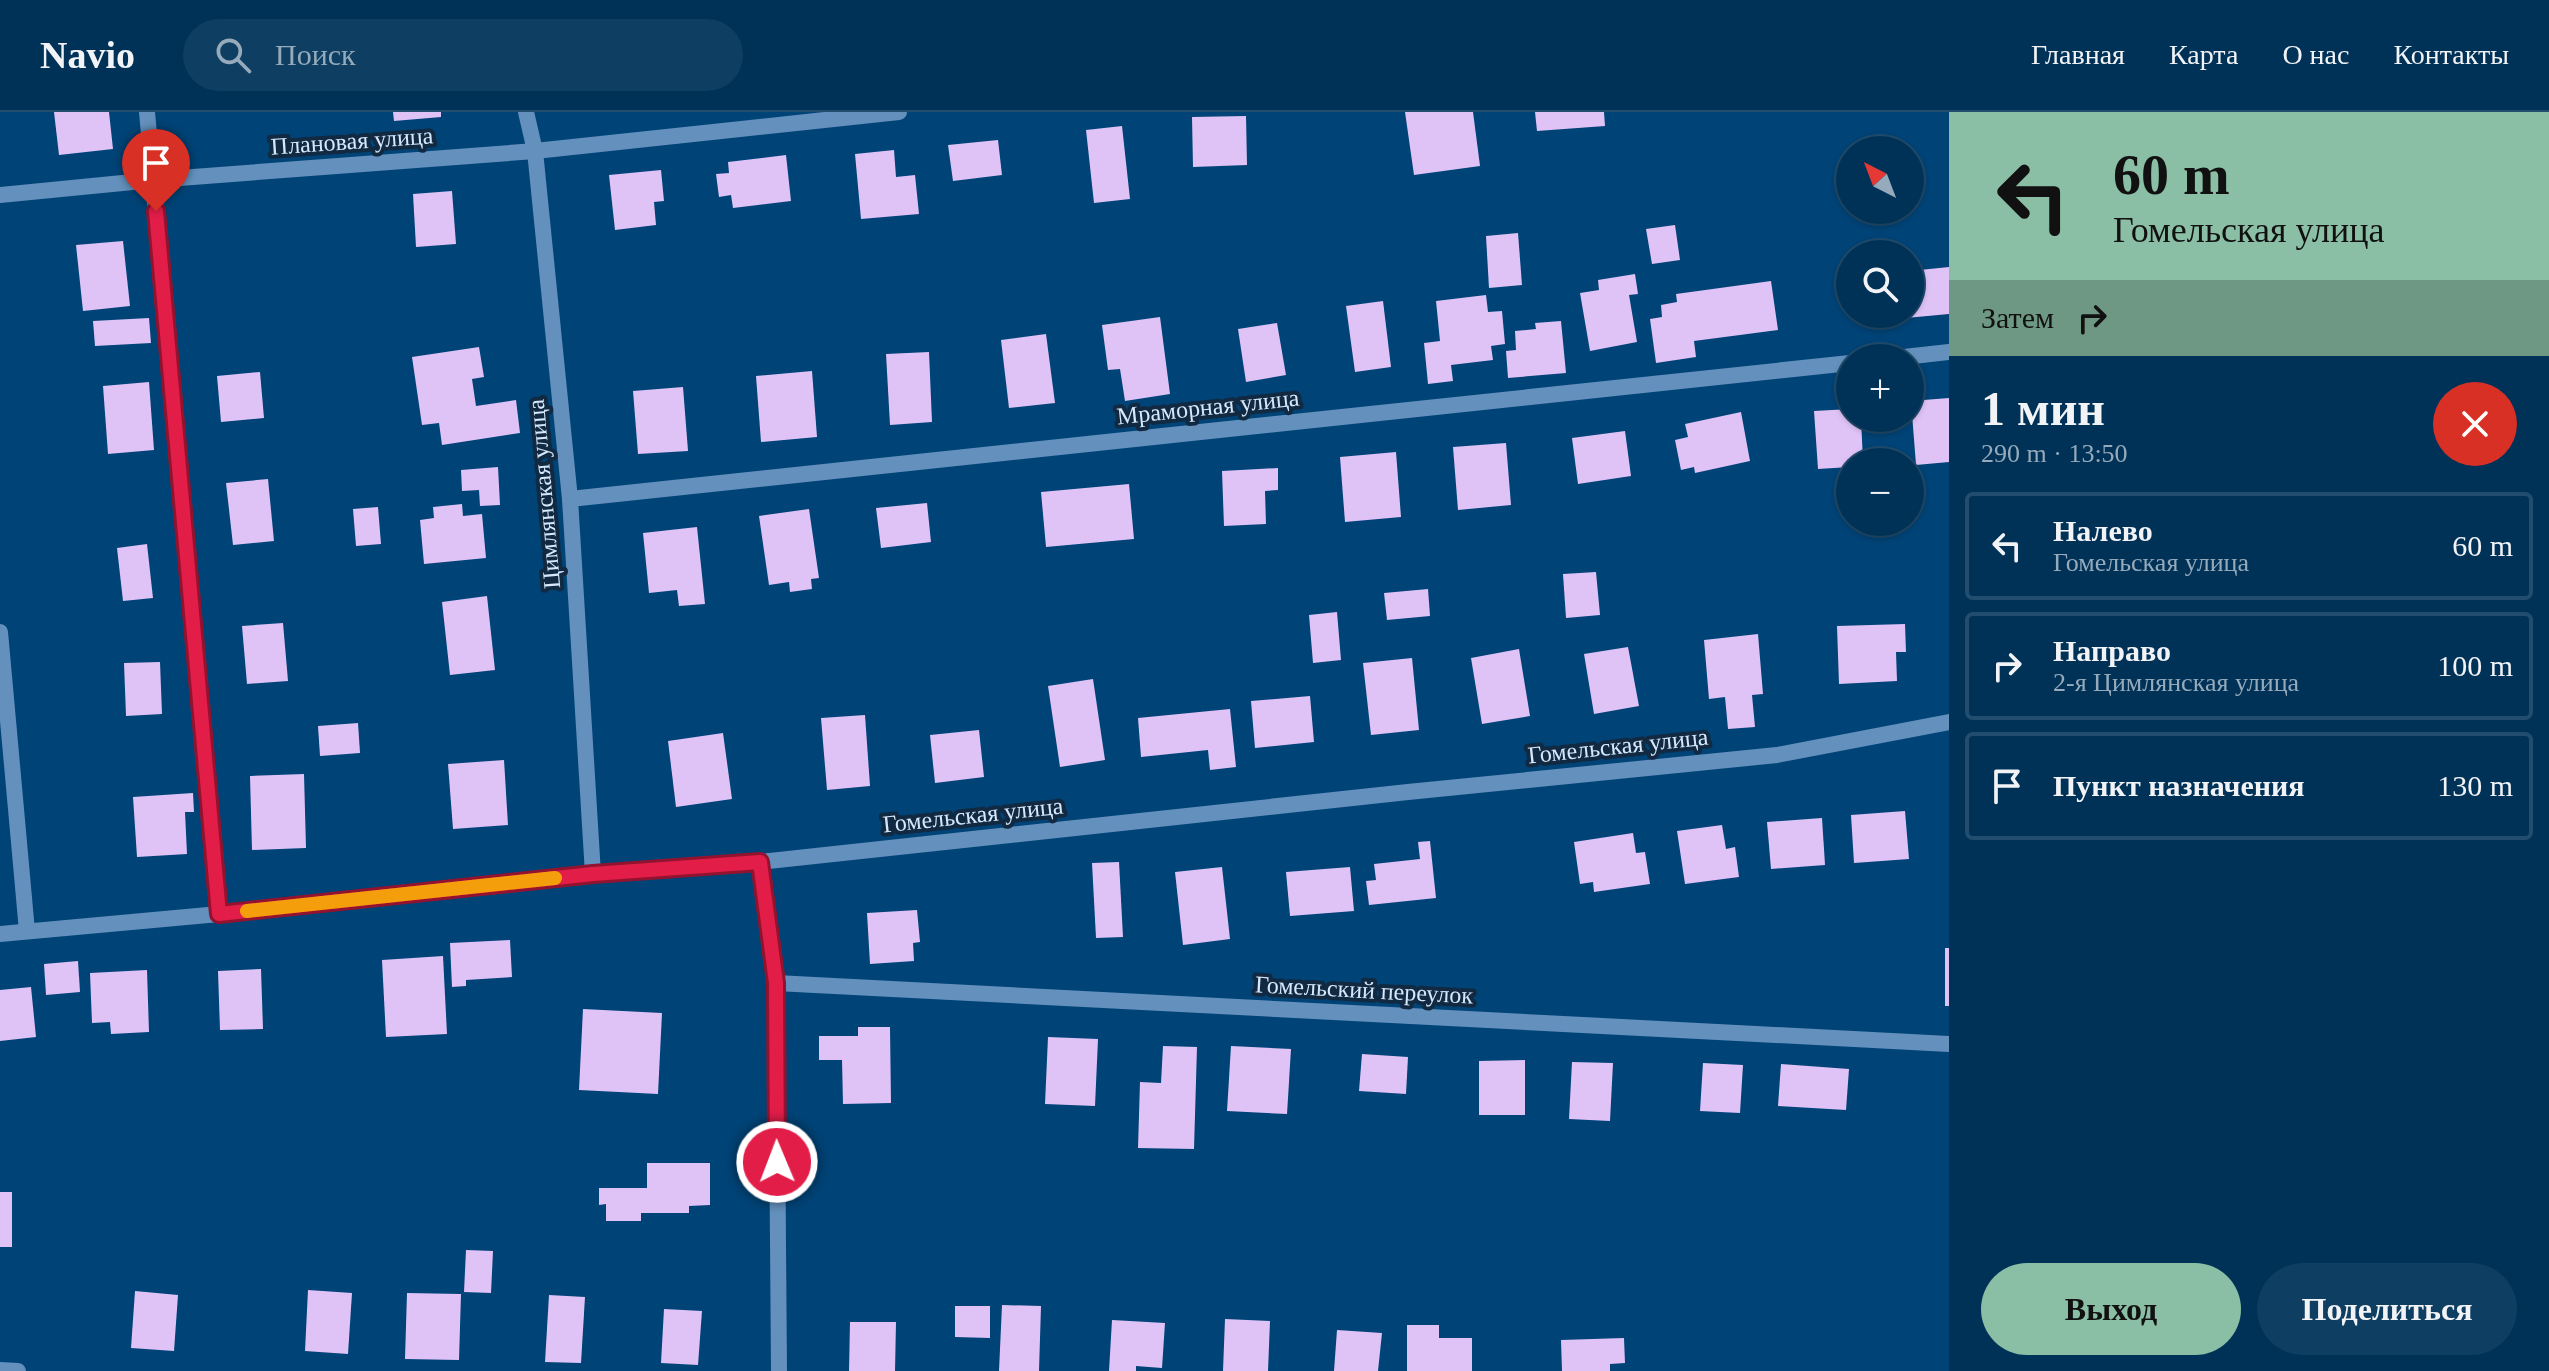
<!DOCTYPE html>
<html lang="ru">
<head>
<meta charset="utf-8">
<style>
	:root { --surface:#003258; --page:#0e3e61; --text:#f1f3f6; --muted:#95aaba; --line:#224d6e; --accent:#8abfa5 }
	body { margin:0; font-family:Georgia,serif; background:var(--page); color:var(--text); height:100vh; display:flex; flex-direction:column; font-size:30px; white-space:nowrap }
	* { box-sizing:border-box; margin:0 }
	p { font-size:26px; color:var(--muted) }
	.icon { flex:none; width:44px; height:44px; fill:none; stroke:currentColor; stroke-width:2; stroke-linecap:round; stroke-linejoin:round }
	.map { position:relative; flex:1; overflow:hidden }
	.side { display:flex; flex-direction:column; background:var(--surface); width:600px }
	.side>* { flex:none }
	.banner { background:#8abfa5; color:#111; overflow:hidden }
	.needle { width:52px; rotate:318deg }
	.controls { position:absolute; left:1836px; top:24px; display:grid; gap:16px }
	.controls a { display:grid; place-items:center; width:88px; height:88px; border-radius:50%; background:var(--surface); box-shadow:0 2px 6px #0004,0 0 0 2px var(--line); font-size:40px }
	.pin { position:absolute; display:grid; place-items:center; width:68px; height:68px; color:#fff; margin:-82px -34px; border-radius:50% 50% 50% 0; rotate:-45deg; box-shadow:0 0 8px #0007 }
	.pin .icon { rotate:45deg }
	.me { position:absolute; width:88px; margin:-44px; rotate:359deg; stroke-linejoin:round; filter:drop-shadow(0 0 6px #0008) }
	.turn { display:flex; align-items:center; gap:28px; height:168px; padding:0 32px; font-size:36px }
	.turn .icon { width:104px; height:104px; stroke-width:2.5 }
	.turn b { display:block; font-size:56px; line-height:68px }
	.then { display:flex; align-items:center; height:76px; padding:0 32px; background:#0003; gap:16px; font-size:30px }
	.round { display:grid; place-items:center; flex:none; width:84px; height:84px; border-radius:42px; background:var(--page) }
	.overview { display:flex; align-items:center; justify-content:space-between; height:136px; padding:0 32px }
	h1 { font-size:48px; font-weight:700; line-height:60px }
	.primary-button { display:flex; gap:16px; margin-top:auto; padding:16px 32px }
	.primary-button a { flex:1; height:92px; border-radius:48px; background:var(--accent); color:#111; font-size:32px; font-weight:700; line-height:92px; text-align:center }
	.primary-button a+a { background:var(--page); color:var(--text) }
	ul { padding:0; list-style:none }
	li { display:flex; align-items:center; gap:24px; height:108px; margin:0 16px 12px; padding:0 16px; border:4px solid var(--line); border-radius:8px }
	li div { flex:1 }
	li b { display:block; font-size:30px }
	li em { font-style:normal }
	header { display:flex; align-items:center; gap:48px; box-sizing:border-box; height:112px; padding:0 40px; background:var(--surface); border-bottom:2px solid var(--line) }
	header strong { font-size:38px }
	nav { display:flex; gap:44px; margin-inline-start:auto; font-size:28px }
	.search { width:560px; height:72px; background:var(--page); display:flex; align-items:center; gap:20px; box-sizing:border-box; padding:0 28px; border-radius:44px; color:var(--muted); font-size:30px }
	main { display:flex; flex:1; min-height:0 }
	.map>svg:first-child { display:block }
	.building { fill:#dfc3f7 }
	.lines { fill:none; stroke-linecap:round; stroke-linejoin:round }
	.minor { stroke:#6390bd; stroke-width:16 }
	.route-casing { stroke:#92132f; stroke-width:20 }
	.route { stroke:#e11d48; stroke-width:14 }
	.slow { stroke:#f59e0b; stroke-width:14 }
	.labels { text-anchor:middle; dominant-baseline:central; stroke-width:8; stroke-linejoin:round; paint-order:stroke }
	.street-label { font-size:24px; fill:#d6e8fb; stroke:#112941 }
</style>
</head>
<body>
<header>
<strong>Navio</strong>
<div class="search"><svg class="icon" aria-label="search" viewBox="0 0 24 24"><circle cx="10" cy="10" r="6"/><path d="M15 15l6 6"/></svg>Поиск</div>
<nav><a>Главная</a><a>Карта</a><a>О нас</a><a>Контакты</a></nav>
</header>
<main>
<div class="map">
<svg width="1949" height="1259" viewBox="0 0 1949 1259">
	<rect width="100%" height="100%" fill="#004376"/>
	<g class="building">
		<polygon points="54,0 109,0 113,37 59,43"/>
		<polygon points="393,0 441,0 441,5 394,9"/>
		<polygon points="1405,0 1473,0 1480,54 1414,63"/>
		<polygon points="1535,0 1604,0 1605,14 1537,19"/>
		<polygon points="1246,4 1247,53 1193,55 1192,5"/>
		<polygon points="1122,14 1130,87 1094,91 1086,18"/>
		<polygon points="998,28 1002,63 953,69 948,33"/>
		<polygon points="894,38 896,65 915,63 919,102 861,107 855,42"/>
		<polygon points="786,43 791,89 733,96 731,83 719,85 716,62 729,61 728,50"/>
		<polygon points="661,58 664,89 654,90 656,113 615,118 609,63"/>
		<polygon points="452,79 456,132 416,135 413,82"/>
		<polygon points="1675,113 1680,148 1652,152 1646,117"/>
		<polygon points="1518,121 1522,173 1489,176 1486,124"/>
		<polygon points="123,129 130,194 83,199 76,133"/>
		<polygon points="1949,155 1949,202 1863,210 1862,202 1910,202 1910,159"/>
		<polygon points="1635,162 1638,182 1629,183 1637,230 1590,239 1580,181 1599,178 1598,168"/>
		<polygon points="1771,169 1778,218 1694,229 1696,245 1656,251 1650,207 1662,205 1661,193 1677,190 1676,182"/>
		<polygon points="1486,183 1488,200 1502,199 1505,232 1491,234 1493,248 1451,253 1453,269 1428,272 1424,231 1440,229 1436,189"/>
		<polygon points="1383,189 1391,255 1355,260 1346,194"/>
		<polygon points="1160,205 1170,282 1125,289 1120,257 1108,258 1102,213"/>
		<polygon points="149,206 151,231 95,234 93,209"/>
		<polygon points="1561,209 1566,261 1508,266 1506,239 1516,238 1515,219 1536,217 1535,211"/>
		<polygon points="1277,211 1286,263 1246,270 1238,217"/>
		<polygon points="1046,222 1055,291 1009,296 1001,228"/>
		<polygon points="479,235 484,265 472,267 476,294 516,288 520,321 442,333 439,311 422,313 412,245"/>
		<polygon points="929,240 932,310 890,313 886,242"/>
		<polygon points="812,259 817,325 761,330 756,264"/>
		<polygon points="260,260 264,306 221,310 217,264"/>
		<polygon points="149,270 154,338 108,342 103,274"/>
		<polygon points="683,275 688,339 638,342 633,279"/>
		<polygon points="1949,286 1949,350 1916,353 1911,289"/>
		<polygon points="1850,297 1850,306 1861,306 1863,350 1850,350 1850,355 1818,357 1814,299"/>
		<polygon points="1741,300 1750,349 1695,361 1694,355 1681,358 1675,328 1688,325 1685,312"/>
		<polygon points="1625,319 1631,364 1578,372 1572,326"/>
		<polygon points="1506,331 1511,393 1458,398 1453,335"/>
		<polygon points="1396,340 1401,405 1345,410 1340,345"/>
		<polygon points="498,355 500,393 480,394 479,378 462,379 461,358"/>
		<polygon points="1278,356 1278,378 1265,379 1266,412 1224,414 1222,359"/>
		<polygon points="268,367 274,429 233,433 226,371"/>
		<polygon points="1129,372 1134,427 1046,435 1041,380"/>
		<polygon points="927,391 931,430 881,436 876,396"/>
		<polygon points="462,392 463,404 482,402 486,446 424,452 420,408 434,406 433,395"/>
		<polygon points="378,395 381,432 356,434 353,397"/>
		<polygon points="809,397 819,466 811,467 812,477 790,480 789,470 769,473 759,404"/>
		<polygon points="697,415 705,492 679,494 677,478 649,481 643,421"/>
		<polygon points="147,432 153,486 123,489 117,436"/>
		<polygon points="1596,460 1600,503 1566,506 1563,462"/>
		<polygon points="1428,477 1430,504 1387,508 1384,481"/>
		<polygon points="487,484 495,558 450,563 442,490"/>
		<polygon points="1337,500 1341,548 1313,551 1309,503"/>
		<polygon points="283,511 288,569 247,572 242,514"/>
		<polygon points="1905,512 1906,540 1896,540 1897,569 1839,572 1837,514"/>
		<polygon points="1758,522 1763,582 1752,583 1755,615 1728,617 1725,585 1709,587 1704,528"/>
		<polygon points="1628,535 1639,594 1594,602 1584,542"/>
		<polygon points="1519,537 1530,604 1482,612 1471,546"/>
		<polygon points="1412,546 1419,618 1371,623 1363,551"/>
		<polygon points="160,550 162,602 126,604 124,551"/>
		<polygon points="1093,567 1105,648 1060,655 1048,574"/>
		<polygon points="1310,584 1314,630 1255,636 1251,589"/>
		<polygon points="1230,597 1236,655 1210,658 1208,638 1141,645 1138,606"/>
		<polygon points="865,603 870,674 827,678 821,606"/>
		<polygon points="358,611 360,641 320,644 318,614"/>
		<polygon points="979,618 984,665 935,671 930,623"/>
		<polygon points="723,621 732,687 676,695 668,629"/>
		<polygon points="504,648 508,713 453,717 448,652"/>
		<polygon points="304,662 306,736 252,738 250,664"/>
		<polygon points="193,681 194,700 185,700 187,742 137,745 133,685"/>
		<polygon points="1905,699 1909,747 1854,751 1851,703"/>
		<polygon points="1822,706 1825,753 1771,757 1767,710"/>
		<polygon points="1722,713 1726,737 1735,735 1739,765 1685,772 1677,719"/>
		<polygon points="1633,721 1636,741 1645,740 1650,772 1594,780 1593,770 1580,772 1574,730"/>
		<polygon points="1430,729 1436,786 1369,793 1366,769 1376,768 1374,752 1420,747 1418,730"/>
		<polygon points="1119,750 1123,825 1096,826 1092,751"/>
		<polygon points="1222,755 1230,827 1183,833 1175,760"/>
		<polygon points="1350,755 1354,799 1290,804 1286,760"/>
		<polygon points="917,798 920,830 913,831 914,849 870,852 867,801"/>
		<polygon points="510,828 512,865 466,868 466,874 452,875 450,831"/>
		<rect x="1945" y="836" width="4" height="58"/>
		<polygon points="443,844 447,922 386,925 382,848"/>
		<polygon points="78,849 80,880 46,883 44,852"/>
		<polygon points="261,857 263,917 220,918 218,859"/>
		<polygon points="147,858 149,920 111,922 110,910 92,911 90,861"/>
		<polygon points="31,875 36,925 0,929 0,878"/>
		<polygon points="583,897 662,901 658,982 579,978"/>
		<polygon points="858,915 890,915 891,991 843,992 842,948 819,948 819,924 858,924"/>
		<polygon points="1048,925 1098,927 1095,994 1045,992"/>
		<polygon points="1163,934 1197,935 1194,1037 1138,1036 1140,970 1161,971"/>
		<polygon points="1231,934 1291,937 1287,1002 1227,999"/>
		<polygon points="1362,942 1408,945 1406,982 1359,979"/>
		<polygon points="1525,948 1525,1003 1479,1003 1479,949"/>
		<polygon points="1572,950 1613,951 1610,1009 1569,1007"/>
		<polygon points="1703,951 1743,953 1740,1001 1700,999"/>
		<polygon points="1781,952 1849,957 1846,998 1778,994"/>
		<polygon points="647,1051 710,1051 710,1093 689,1094 689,1101 641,1101 641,1109 606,1109 606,1092 599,1093 599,1076 647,1076"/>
		<rect x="0" y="1080" width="12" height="55"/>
		<polygon points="466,1138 493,1139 491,1181 464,1180"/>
		<polygon points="308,1178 352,1181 348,1242 305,1239"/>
		<polygon points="135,1179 178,1183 174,1239 131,1236"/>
		<polygon points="407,1181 461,1182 459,1248 405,1247"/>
		<polygon points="549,1183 585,1185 581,1251 545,1250"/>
		<polygon points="1002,1193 1041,1194 1039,1259 999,1259"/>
		<polygon points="955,1194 990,1194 990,1226 955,1225"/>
		<polygon points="664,1197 702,1199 698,1253 661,1251"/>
		<polygon points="1225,1207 1270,1209 1268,1259 1223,1259"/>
		<polygon points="1112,1208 1165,1211 1162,1256 1136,1254 1136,1259 1109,1259"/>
		<polygon points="850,1210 896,1210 895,1259 849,1259"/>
		<polygon points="1407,1213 1439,1213 1439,1226 1472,1226 1472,1259 1407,1259"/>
		<polygon points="1337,1218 1382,1221 1378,1259 1334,1259"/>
		<polygon points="1624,1226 1625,1251 1610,1252 1610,1259 1562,1259 1561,1228"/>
	</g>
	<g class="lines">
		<g class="minor">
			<polyline points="147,0 219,802"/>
			<polyline points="526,0 535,39 570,387 593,762"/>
			<polyline points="0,83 153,68 535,39 899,0"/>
			<polyline points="1895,246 1949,240"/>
			<polyline points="570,387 1850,251"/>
			<polyline points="0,520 27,819"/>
			<polyline points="760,750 776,871 779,1259"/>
			<polyline points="0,822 219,802 593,762 760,750 1408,680 1777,643 1949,610"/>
			<polyline points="776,871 1949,932"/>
			<polyline points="0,1258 18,1259"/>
		</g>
	</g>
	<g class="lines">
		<g class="route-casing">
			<polyline id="route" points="156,99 219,802 593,762 760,750 776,871 777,1050"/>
		</g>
		<use href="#route" class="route"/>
		<polyline class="slow" points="247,799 555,766"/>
	</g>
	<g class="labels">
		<g class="street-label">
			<text transform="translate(352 29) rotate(-4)">Плановая улица</text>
			<text transform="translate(1208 295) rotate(-6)">Мраморная улица</text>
			<text transform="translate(544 382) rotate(-95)">Цимлянская улица</text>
			<text transform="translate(1618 634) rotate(-6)">Гомельская улица</text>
			<text transform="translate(973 703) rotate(-6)">Гомельская улица</text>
			<text transform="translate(1364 878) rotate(3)">Гомельский переулок</text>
		</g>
	</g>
</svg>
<div class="controls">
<a><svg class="needle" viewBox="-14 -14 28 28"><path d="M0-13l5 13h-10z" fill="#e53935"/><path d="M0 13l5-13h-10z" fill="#95aaba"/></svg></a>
<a><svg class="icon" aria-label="search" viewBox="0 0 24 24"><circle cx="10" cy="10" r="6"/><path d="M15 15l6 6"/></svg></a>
<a>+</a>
<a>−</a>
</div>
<div class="pin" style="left:156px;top:99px;background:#d93025"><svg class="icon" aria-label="arrive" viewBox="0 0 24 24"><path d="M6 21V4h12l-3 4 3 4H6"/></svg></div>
<svg class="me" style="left:777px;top:1050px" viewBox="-20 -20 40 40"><circle r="17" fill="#e11d48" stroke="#fff" stroke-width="3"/><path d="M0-11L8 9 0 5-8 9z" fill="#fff"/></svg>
</div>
<section class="side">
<div class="banner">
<div class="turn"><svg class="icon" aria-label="left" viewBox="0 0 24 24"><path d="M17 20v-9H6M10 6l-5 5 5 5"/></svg><div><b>60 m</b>Гомельская улица</div></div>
<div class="then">Затем<svg class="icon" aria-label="right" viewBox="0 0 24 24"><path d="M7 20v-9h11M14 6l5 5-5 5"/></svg></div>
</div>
<div class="overview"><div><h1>1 мин</h1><p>290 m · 13:50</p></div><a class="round" style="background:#d93025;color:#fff"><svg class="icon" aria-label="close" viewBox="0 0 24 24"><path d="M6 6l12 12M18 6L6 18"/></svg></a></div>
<ul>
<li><svg class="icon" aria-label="left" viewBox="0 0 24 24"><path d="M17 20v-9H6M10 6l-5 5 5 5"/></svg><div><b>Налево</b><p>Гомельская улица</p></div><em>60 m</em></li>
<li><svg class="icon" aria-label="right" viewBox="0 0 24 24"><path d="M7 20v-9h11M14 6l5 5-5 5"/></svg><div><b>Направо</b><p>2-я Цимлянская улица</p></div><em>100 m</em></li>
<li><svg class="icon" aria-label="arrive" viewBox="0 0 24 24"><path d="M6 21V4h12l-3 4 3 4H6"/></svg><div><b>Пункт назначения</b></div><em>130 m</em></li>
</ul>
<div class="primary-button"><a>Выход</a><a>Поделиться</a></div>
</section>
</main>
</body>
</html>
